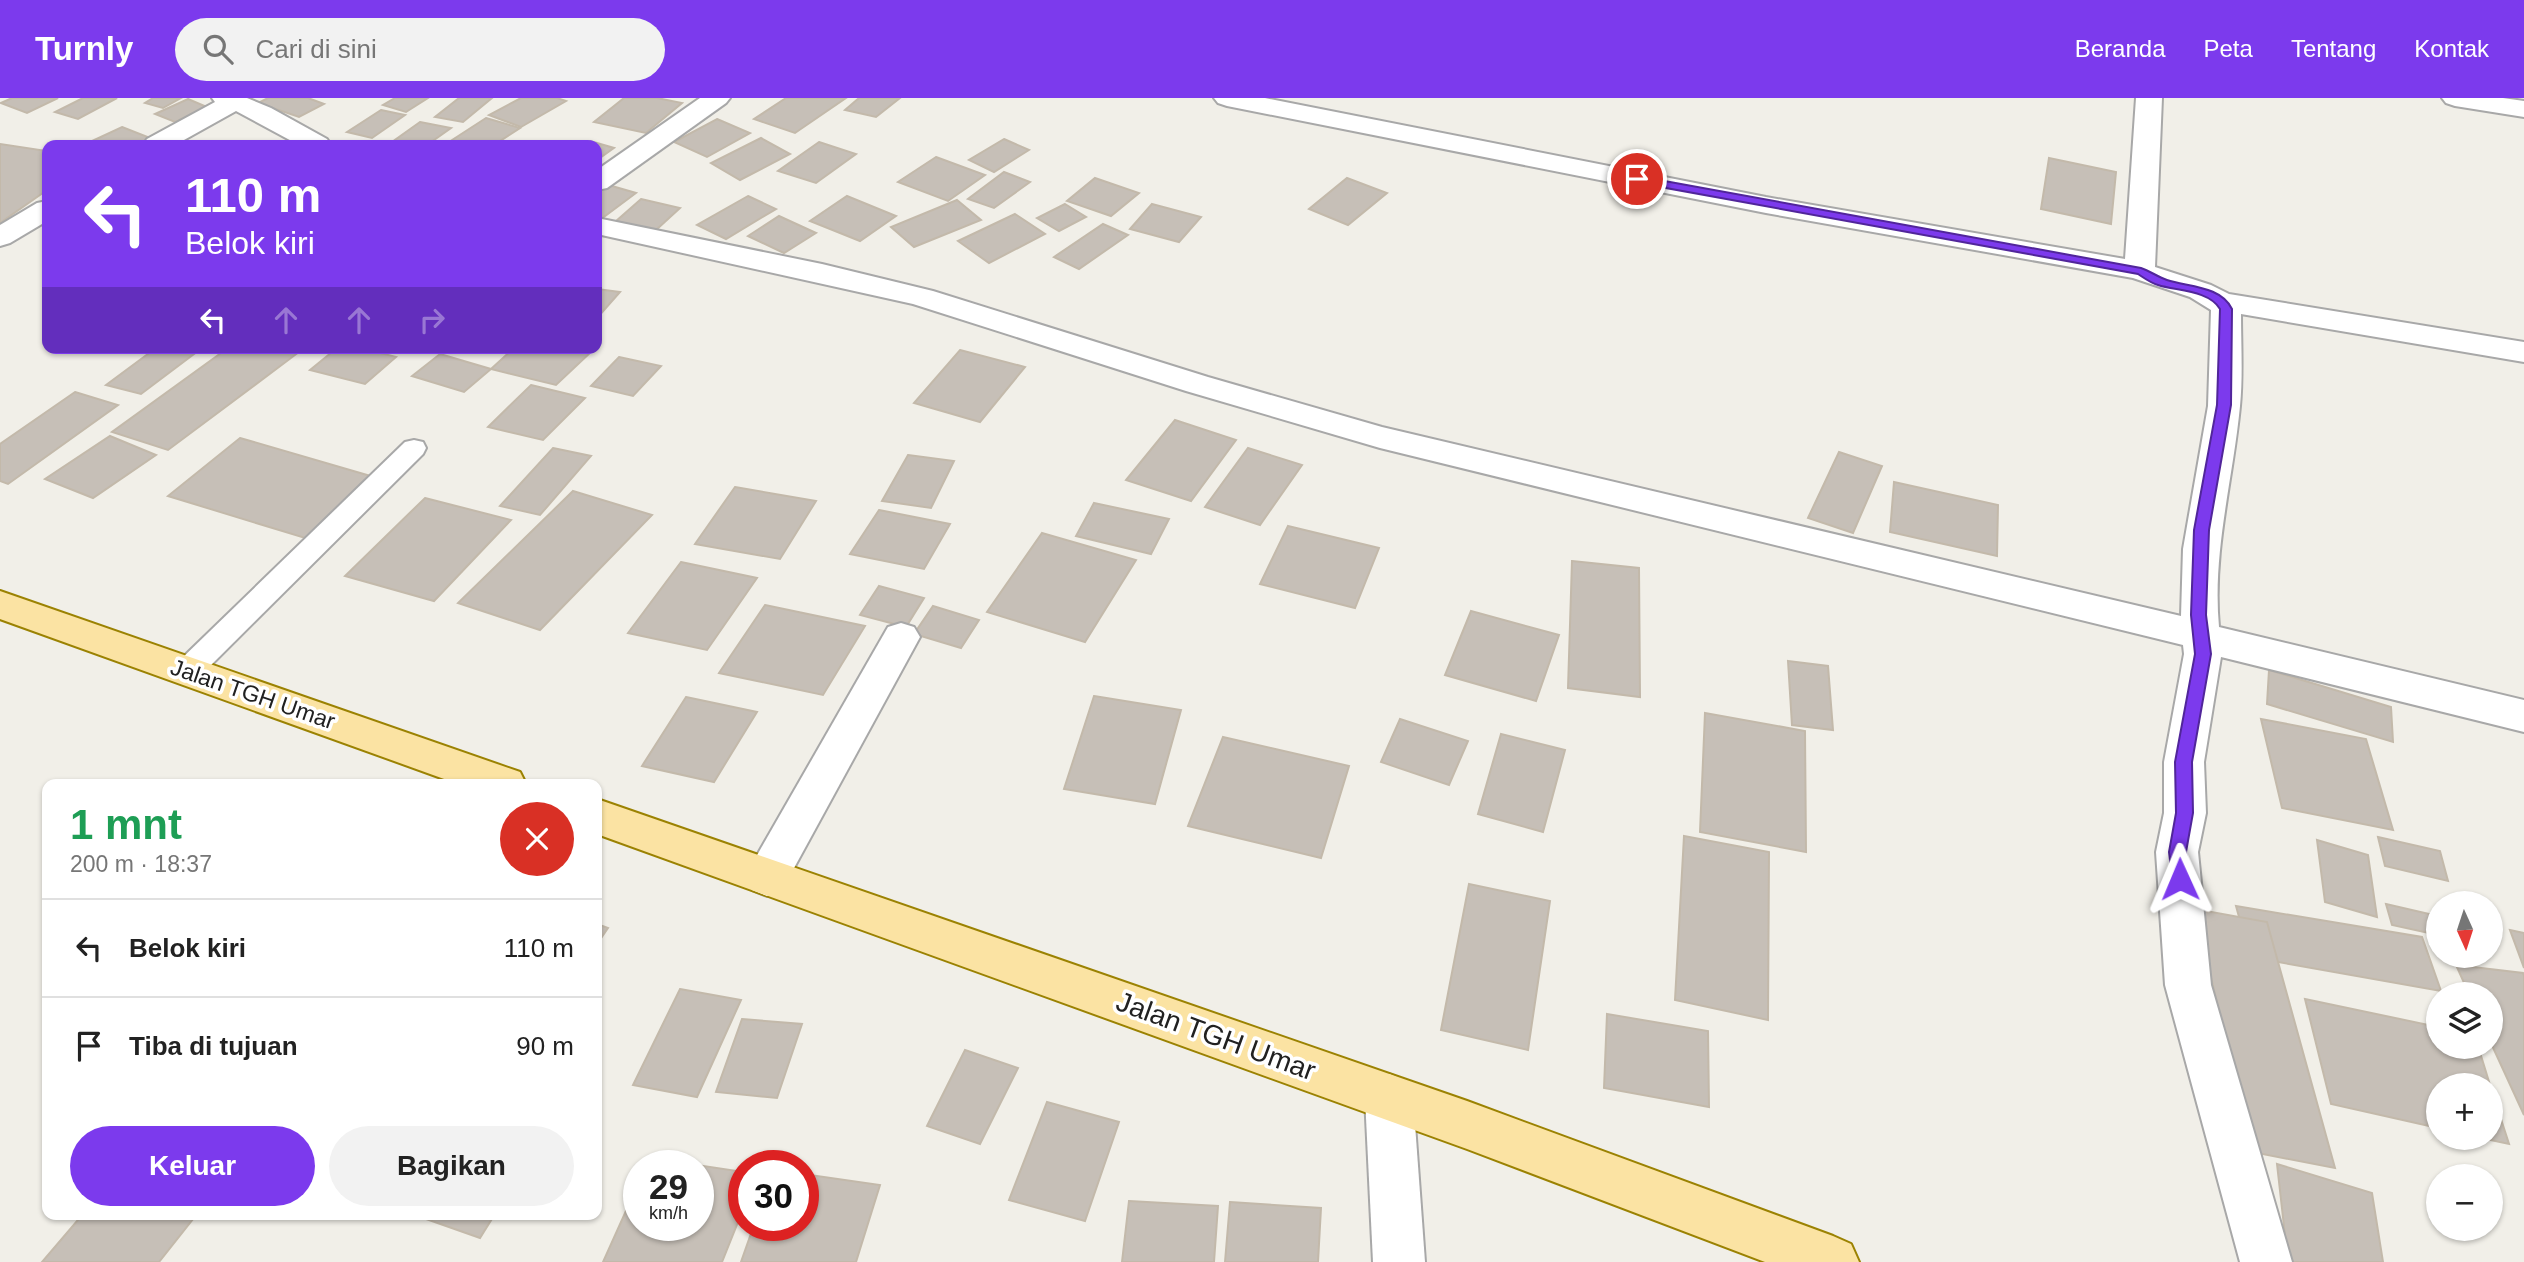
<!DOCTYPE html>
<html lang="id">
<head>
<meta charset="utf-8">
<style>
	:root { --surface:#fff; --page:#f2f2f2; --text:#222; --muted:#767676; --line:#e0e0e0; --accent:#7c3aed }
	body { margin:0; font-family:Helvetica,sans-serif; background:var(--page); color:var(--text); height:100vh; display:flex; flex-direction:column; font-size:26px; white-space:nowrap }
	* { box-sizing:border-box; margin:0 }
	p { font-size:23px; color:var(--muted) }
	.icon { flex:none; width:38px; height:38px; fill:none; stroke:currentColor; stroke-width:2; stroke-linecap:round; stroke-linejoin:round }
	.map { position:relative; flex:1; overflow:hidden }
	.panel { position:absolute; left:42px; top:681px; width:560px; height:441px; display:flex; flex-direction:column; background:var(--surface); border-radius:14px; box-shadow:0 2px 5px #0004 }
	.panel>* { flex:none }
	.hud { position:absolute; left:42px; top:42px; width:560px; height:214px; border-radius:14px; box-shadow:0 2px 5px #0004; background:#7c3aed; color:#fff; overflow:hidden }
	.needle { width:46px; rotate:177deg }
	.fabs { position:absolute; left:2426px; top:793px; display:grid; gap:14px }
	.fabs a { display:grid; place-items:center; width:77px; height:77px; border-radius:50%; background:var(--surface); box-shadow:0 2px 5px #0004; font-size:35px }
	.speed { position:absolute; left:623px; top:1052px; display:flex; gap:14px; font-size:35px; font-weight:700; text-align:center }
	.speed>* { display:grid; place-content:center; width:91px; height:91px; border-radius:50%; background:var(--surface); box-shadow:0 2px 5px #0004; line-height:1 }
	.speed small { font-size:18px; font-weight:400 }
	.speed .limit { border:10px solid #d22; background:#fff; color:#111 }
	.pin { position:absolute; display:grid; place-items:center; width:60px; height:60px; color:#fff; margin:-30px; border:4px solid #fff; border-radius:50%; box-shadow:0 2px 7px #0007 }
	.me { position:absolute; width:77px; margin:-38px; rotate:359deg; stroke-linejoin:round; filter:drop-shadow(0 0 5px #0008) }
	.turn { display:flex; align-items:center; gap:24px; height:147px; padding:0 28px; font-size:32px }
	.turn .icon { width:91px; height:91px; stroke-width:2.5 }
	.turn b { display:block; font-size:49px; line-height:60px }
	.lanes { display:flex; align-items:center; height:66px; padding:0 28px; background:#0003; justify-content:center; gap:35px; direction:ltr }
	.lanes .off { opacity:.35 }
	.round { display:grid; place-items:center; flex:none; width:74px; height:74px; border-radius:37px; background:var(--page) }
	.summary { display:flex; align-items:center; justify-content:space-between; height:119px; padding:0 28px }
	h1 { font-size:42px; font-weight:700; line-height:52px; color:#1e9e55 }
	.primary-button { display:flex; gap:14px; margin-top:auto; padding:14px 28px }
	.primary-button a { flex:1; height:80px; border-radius:42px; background:var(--accent); color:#fff; font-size:28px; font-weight:700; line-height:80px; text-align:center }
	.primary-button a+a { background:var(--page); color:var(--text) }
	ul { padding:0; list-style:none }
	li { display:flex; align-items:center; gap:21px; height:98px; padding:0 28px; border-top:2px solid var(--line) }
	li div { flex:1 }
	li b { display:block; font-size:26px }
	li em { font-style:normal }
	header { display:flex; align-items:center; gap:42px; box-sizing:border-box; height:98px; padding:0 35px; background:var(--accent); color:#fff }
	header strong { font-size:33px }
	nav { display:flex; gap:38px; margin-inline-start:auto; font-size:24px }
	.search { width:490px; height:63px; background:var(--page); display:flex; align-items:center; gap:18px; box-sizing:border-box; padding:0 24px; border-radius:38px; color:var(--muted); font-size:26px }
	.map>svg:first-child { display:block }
	.building { fill:#c6bfb7; stroke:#c3b9aa; stroke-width:2 }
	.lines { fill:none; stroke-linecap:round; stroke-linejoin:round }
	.lane-casing { stroke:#a8a8a8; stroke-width:4 }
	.street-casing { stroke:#a8a8a8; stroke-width:4 }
	.primary-casing { stroke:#9b8202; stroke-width:4 }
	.lane { fill:#fff; fill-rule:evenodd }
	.street { fill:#fff; fill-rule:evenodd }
	.primary { fill:#fbe3a3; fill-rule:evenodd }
	.route { fill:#7c3aed; stroke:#51269a; stroke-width:2 }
	.labels { text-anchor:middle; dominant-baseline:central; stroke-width:7; stroke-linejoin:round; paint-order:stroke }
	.street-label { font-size:23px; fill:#212121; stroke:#fff }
	.near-street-label { font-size:28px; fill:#212121; stroke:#fff }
</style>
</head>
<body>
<header>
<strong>Turnly</strong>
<div class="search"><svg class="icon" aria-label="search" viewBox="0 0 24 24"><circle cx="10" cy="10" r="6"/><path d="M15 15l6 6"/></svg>Cari di sini</div>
<nav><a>Beranda</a><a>Peta</a><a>Tentang</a><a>Kontak</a></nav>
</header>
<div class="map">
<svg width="2524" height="1164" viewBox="0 0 2524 1164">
	<rect width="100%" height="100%" fill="#f1efe8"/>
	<g class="building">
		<polygon points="12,0 58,0 27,15 1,5"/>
		<polygon points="83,0 117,0 78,21 55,14"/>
		<polygon points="153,0 181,0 163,10 145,5"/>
		<polygon points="268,0 308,0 324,6 299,19 258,5"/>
		<polygon points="395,0 428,0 406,14 383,7"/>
		<polygon points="459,0 492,0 463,24 435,19"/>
		<polygon points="521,0 557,0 566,3 521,29 489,17"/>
		<polygon points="624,0 657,0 682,5 646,35 594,24"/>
		<polygon points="786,0 846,0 795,35 754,21"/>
		<polygon points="859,0 900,0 876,19 845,12"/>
		<polygon points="188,1 207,9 175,24 155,16"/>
		<polygon points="381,12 405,17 372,40 347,34"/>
		<polygon points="486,20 520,30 494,47 461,47 449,44"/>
		<polygon points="717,21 750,35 707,59 674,44"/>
		<polygon points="420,24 451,30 427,47 392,44"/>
		<polygon points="122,29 158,43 150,47 98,47 90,44"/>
		<polygon points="761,40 790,56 740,82 711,65"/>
		<polygon points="1004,41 1029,52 994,74 969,62"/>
		<polygon points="590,43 614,50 597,62 597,47 583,47"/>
		<polygon points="819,44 856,56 816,85 778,73"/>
		<polygon points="0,46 47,53 47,92 0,125"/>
		<polygon points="936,59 985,77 948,103 898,84"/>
		<polygon points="2049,60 2116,74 2111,126 2041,111"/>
		<polygon points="1004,74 1030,84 994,110 968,101"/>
		<polygon points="1095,80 1139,95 1111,118 1067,103"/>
		<polygon points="1347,80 1387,95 1348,127 1309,111"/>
		<polygon points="605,86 636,95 601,121 597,119 597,91"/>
		<polygon points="748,98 776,111 726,141 697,127"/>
		<polygon points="847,98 896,118 860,143 810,123"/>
		<polygon points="641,101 680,110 655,133 615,124"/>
		<polygon points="957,102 981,122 914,149 891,129"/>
		<polygon points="1065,106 1086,119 1059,133 1037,120"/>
		<polygon points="1152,106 1201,119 1179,144 1130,131"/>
		<polygon points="1015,116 1045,136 989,165 958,143"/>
		<polygon points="779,118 816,135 784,155 748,138"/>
		<polygon points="1103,126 1128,137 1079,171 1054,159"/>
		<polygon points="597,191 620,194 597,220"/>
		<polygon points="156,250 202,250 141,296 106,287"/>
		<polygon points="228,250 286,250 299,254 168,352 112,334"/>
		<polygon points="337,250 361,250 396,259 365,286 310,272"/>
		<polygon points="514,250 581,250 592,253 556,287 491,271"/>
		<polygon points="960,252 1025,269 980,324 914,305"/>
		<polygon points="440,256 491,271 464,294 412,278"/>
		<polygon points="619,259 661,268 633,298 591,288"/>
		<polygon points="531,287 585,300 543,342 488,329"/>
		<polygon points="75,294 118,307 8,386 0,383 0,346"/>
		<polygon points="1175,322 1236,342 1191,403 1126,382"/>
		<polygon points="110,338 156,357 93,400 45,381"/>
		<polygon points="240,340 374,379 305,440 168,398"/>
		<polygon points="553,350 591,358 540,417 500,408"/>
		<polygon points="1248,350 1302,367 1260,427 1205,409"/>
		<polygon points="1839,354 1882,368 1853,435 1808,420"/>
		<polygon points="908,357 954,363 931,410 882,403"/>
		<polygon points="1894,384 1998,407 1997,458 1890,434"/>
		<polygon points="735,389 816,403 780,461 695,446"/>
		<polygon points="573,393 652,417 540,532 458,505"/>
		<polygon points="425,400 511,422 434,503 345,478"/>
		<polygon points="1094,405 1169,421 1151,456 1076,438"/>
		<polygon points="879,412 950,426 924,471 850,456"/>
		<polygon points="1288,428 1379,450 1355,510 1260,486"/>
		<polygon points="1042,435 1136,462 1085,544 987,514"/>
		<polygon points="1572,463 1639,470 1640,599 1568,590"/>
		<polygon points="681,464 757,480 707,552 628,535"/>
		<polygon points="879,488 924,500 906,529 860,517"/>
		<polygon points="765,507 865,528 823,597 719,575"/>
		<polygon points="933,508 979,522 961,550 914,536"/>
		<polygon points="1471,513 1559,537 1536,603 1445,577"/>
		<polygon points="1788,563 1828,568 1833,632 1792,627"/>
		<polygon points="2269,572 2391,609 2393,644 2267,606"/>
		<polygon points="1094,598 1181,612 1155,706 1064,691"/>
		<polygon points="686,599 757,614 714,684 642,668"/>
		<polygon points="1705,615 1805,633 1806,754 1700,734"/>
		<polygon points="1400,621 1468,643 1449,687 1381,664"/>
		<polygon points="2261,621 2366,641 2393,732 2282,710"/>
		<polygon points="1501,636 1565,652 1543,734 1478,716"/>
		<polygon points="1223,639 1349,668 1321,760 1188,728"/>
		<polygon points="1684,738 1769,754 1768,922 1675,902"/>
		<polygon points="2378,739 2440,753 2448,783 2385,768"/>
		<polygon points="2317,742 2368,757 2377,819 2325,804"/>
		<polygon points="1469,786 1550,803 1528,952 1441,932"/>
		<polygon points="2386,806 2438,818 2438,837 2392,827"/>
		<polygon points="2236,808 2422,839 2441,893 2250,859"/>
		<polygon points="2195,811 2267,824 2335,1070 2252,1054"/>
		<polygon points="597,826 608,830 597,846"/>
		<polygon points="2510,832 2524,835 2524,870"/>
		<polygon points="2456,867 2523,875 2524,878 2524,1017 2490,943 2490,896 2469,896"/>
		<polygon points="680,891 741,902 697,999 633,987"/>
		<polygon points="2305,901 2438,929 2438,948 2478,948 2490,987 2438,987 2438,1030 2331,1006"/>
		<polygon points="1607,916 1708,933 1709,1009 1604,990"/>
		<polygon points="742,921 802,926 777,1000 716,994"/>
		<polygon points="965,952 1018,970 980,1046 927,1028"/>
		<polygon points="2490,987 2509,1046 2481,1040 2490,1040"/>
		<polygon points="1047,1004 1119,1024 1085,1123 1009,1102"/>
		<polygon points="650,1060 744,1074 744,1109 722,1164 603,1164 639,1084 639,1127 698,1127 698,1068 646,1068"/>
		<polygon points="2277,1066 2372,1095 2383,1164 2288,1164"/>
		<polygon points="803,1076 880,1087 856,1164 741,1164 754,1127 803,1127"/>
		<polygon points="1129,1103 1218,1108 1214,1164 1122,1164"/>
		<polygon points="1230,1104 1321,1110 1318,1164 1225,1164"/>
		<polygon points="83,1116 197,1116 159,1164 42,1164"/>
		<polygon points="412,1116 495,1116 480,1140"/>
	</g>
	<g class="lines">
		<g class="lane-casing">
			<polygon id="lane" points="414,342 423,344 426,350 423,356 197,581 187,584 177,581 173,573 177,565 405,344"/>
		</g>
		<g class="street-casing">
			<g id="street">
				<polygon points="212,0 247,0 271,10 327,41 331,47 299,47 236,13 175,47 143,47 147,41 215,4"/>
				<polygon points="700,0 730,0 726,5 607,90 597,92 597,72"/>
				<path d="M 1214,0 L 1265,0 L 1766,99 L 2125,161 L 2136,0 L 2162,0 L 2155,169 L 2211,187 L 2229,196 L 2524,244 L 2524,264 L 2241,216 C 2241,247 2243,278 2240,308 C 2233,382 2212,454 2219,529 L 2524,602 L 2524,634 L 2221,559 L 2204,664 L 2206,715 L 2198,754 L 2211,887 L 2292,1164 L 2240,1164 L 2165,887 L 2156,754 L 2164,715 L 2164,664 L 2184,556 L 2183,547 L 1380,350 L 1186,293 L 913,206 L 597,136 L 597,120 L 822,166 L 933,193 L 1208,279 L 1382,329 L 2181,518 L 2183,451 L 2208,308 L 2211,212 L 2190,199 L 2133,180 L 1766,115 L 1227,8 L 1218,5 Z"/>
				<polygon points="2442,0 2503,0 2524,3 2524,19 2455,8 2446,5"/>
				<polygon points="47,103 47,123 10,145 0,148 0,127 37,105"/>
				<polygon points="901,525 914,529 920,539 782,792 767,798 752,792 746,779 752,766 888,529"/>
				<polygon points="1389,976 1406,983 1413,999 1425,1164 1373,1164 1365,999 1372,983"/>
			</g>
		</g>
		<g class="primary-casing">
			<g id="primary">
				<polygon points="0,493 520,674 526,686 458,686 0,521"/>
				<polygon points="597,701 1467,1003 1833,1138 1851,1146 1859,1164 1765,1164 1467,1051 597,736"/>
			</g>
		</g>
		<use href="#lane" class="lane"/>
		<use href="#street" class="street"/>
		<use href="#primary" class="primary"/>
	</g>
	<path class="route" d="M 1637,78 L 2141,170 C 2150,173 2158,179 2167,182 C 2189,189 2221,188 2232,211 L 2231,307 L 2209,432 L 2206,517 L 2211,556 L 2192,664 L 2193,715 L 2186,754 L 2189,781 L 2186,786 L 2180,789 L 2173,786 L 2169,754 L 2176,715 L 2175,664 L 2195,556 L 2191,517 L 2194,432 L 2217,307 L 2220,211 C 2209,192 2176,193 2158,187 C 2151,185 2144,180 2138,176 L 1633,84 L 1632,81 Z"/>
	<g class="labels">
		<g class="street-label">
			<text transform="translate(253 596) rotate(19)">Jalan TGH Umar</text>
		</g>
		<g class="near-street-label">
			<text transform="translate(1216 938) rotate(20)">Jalan TGH Umar</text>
		</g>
	</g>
</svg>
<div class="fabs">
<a><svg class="needle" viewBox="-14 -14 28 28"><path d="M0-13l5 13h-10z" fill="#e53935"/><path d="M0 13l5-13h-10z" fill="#767676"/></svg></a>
<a><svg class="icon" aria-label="layers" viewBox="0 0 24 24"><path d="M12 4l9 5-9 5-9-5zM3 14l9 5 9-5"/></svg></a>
<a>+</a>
<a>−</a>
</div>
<div class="speed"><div>29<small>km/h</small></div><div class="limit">30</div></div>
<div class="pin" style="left:1637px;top:81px;background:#d93025"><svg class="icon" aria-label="arrive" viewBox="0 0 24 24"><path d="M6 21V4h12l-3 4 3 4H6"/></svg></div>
<svg class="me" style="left:2180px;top:781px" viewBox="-20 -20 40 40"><path d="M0-17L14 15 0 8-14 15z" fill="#7c3aed" stroke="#fff" stroke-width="4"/></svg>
<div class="hud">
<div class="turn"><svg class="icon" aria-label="left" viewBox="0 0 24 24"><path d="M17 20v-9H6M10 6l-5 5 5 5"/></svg><div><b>110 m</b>Belok kiri</div></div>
<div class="lanes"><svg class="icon" aria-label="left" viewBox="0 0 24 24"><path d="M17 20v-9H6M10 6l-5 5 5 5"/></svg><svg class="icon off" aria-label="ahead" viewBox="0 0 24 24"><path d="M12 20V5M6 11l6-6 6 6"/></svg><svg class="icon off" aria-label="ahead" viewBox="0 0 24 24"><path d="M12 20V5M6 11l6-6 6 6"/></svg><svg class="icon off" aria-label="right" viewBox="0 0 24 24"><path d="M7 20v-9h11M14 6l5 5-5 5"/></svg></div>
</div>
<section class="panel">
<div class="summary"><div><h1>1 mnt</h1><p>200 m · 18:37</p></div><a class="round" style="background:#d93025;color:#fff"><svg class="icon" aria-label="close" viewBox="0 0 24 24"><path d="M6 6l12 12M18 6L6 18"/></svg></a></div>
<ul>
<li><svg class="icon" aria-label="left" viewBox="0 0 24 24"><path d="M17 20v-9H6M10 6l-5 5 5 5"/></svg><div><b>Belok kiri</b></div><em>110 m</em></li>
<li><svg class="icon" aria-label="arrive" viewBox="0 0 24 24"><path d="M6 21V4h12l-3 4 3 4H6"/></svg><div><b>Tiba di tujuan</b></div><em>90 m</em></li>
</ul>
<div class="primary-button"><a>Keluar</a><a>Bagikan</a></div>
</section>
</div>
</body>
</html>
